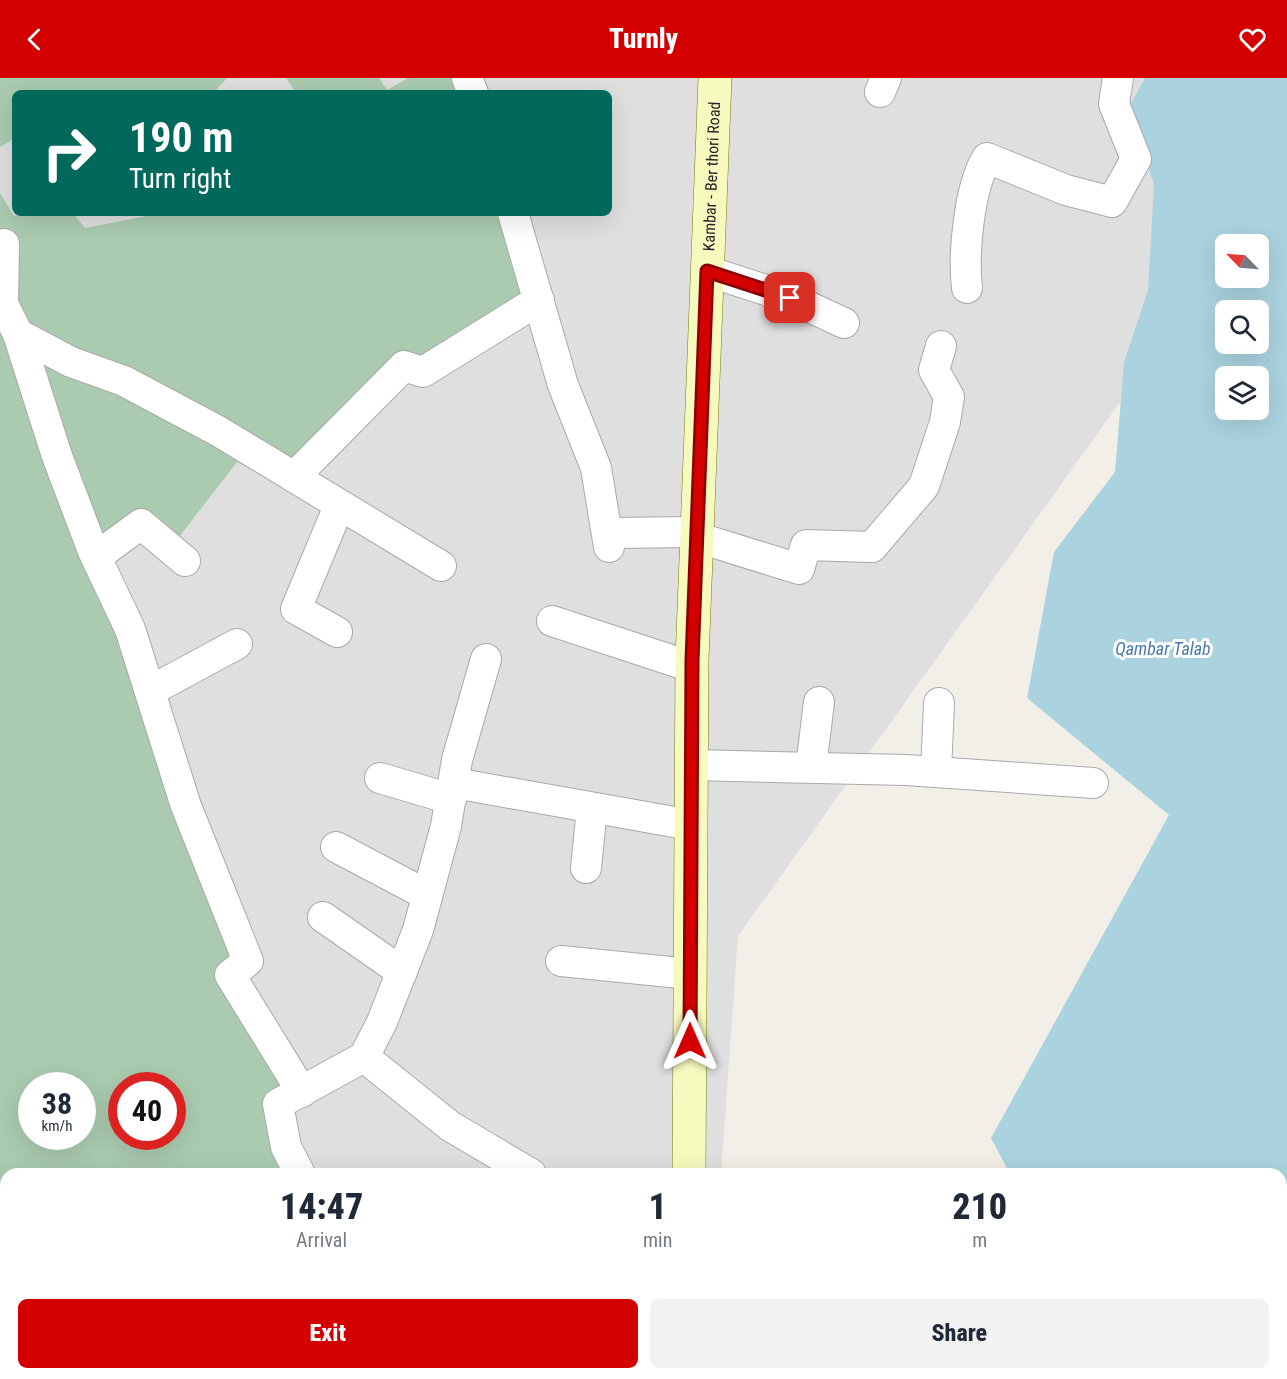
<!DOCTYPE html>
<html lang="en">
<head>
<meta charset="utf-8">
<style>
	:root { --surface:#fff; --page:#f2f2f3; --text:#1f2937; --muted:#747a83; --accent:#d40000 }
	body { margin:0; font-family:"Roboto Condensed",sans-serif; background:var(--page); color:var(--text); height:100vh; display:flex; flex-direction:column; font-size:22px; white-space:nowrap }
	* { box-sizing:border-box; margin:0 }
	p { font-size:20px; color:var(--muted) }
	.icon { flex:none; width:33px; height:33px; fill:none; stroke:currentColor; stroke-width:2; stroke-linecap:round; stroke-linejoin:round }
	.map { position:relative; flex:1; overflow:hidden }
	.sheet { position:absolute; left:0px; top:1090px; width:1287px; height:212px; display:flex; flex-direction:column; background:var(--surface); border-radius:18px 18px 0 0; box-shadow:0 6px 24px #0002 }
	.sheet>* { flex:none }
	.guide { position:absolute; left:12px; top:12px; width:600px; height:126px; border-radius:9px; box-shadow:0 6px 24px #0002; background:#00695c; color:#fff; overflow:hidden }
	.needle { width:39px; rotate:295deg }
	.controls { position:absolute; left:1215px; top:156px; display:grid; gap:12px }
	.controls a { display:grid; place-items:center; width:54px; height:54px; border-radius:9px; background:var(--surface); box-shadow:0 6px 24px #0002; font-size:30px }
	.speed { position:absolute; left:18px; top:994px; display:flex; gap:12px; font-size:30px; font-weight:700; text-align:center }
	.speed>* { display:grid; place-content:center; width:78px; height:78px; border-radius:50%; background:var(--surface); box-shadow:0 6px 24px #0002; line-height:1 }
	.speed small { font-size:15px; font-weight:400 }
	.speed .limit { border:9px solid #d22; background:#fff; color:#111 }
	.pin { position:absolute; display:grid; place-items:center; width:51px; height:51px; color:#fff; margin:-26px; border-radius:12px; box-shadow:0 3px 9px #0006 }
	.me { position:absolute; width:66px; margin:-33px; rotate:0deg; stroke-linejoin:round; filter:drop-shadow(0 0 4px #0008) }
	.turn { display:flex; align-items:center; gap:21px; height:126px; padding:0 18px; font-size:27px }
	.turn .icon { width:78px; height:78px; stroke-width:2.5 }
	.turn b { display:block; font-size:42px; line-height:51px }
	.eta { display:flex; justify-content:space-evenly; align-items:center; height:102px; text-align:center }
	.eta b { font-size:36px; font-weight:800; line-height:42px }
	.cta { display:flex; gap:12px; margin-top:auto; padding:12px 18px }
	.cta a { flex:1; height:69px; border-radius:9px; background:var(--accent); color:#fff; font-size:24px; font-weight:800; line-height:69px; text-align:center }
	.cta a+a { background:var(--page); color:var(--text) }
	header { display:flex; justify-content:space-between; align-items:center; height:78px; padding:0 18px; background:var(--accent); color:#fff; font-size:27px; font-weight:800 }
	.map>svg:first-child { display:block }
	.residential { fill:#e0dfdf; fill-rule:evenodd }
	.cemetery { fill:#aacbaf; fill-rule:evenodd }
	.water { fill:#aad3df; fill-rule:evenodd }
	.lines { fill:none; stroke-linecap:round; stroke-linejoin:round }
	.street-casing { stroke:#a9a9a9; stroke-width:32 }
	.secondary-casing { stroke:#707d05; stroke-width:34 }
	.street { stroke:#fff; stroke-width:30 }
	.secondary { stroke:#f7fabf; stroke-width:33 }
	.route-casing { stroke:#8a0000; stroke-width:15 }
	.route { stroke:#d40000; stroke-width:10 }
	.labels { text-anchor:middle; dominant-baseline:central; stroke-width:6; stroke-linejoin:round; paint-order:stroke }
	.street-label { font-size:16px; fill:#222; stroke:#fff }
	.water-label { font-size:18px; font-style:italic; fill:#4a7aab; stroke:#fff }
</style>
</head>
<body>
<header><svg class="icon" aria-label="back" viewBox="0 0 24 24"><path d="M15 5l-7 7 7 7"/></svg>Turnly<svg class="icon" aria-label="heart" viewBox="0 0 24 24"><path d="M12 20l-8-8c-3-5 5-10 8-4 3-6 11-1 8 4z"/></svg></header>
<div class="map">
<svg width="1287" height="1301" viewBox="0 0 1287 1301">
	<rect width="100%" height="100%" fill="#f2efe9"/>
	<path class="residential" d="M 0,0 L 1287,0 L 1226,166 L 1225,177 L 738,858 L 721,1096 L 6,1096 L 6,1296 L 707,1296 L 707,1301 L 0,1301 ZM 15,15 L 609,15 L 609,135 L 15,135 ZM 32,1008 L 82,1008 L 82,1059 L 32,1059 ZM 122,1008 L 172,1008 L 172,1059 L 122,1059 Z"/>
	<g class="cemetery">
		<polygon points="0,0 227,0 213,15 15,15 15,60 0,69"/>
		<polygon points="286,0 379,0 387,12 408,0 457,0 463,15 293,15 294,12"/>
		<path d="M 0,115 L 14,138 L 20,135 L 73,135 L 85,150 L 162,135 L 501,135 L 522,220 L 423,287 L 283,403 L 237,384 L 179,459 L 135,434 L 83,478 L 119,557 L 287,1009 L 285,1096 L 6,1096 L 6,1296 L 221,1296 L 217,1301 L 0,1301 ZM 32,1008 L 82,1008 L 82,1059 L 32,1059 ZM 122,1008 L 172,1008 L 172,1059 L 122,1059 Z"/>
	</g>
	<path class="water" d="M 1145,0 L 1287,0 L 1287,1301 L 1203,1301 L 1183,1296 L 1281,1296 L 1281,1096 L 1010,1096 L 991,1060 L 1169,737 L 1027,620 L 1054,474 L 1115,394 L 1124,284 L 1148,212 L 1154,106 L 1128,31 ZM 1226,166 L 1258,166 L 1258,200 L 1226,200 ZM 1226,232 L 1258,232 L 1258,266 L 1226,266 ZM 1226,298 L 1258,298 L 1258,332 L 1226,332 Z"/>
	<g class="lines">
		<g class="street-casing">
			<g id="street">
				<polyline points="467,0 473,15"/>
				<polyline points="880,14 886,0"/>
				<polyline points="513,135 563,307 596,390 609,469"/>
				<polyline points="4,166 3,226 18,256 71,284 124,303 218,353 441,488"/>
				<polyline points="707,193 790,220 844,245"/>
				<path d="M 967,210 C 963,175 969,110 987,80 L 1066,112 L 1112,124 L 1136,81 L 1114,26 L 1118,0"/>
				<polyline points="18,256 57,378 93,473 130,551 186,728 248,883 230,897 302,1014"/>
				<polyline points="294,399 404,288 423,294 539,222"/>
				<polyline points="608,455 696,454"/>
				<polyline points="696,459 799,491 806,467 872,469 924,408 945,344 949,319 934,292 941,268"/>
				<polyline points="96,479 141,446 185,483"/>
				<polyline points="552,543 692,589"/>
				<polyline points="337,554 296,531 339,428"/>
				<polyline points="150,613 237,566"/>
				<polyline points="691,687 906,692 1093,705"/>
				<polyline points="811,689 819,624"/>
				<polyline points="936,694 939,625"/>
				<polyline points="380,700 451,721"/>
				<polyline points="454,705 691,747"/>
				<polyline points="336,769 427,817"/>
				<polyline points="586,790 592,730"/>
				<polyline points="323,839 402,894"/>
				<polyline points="561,883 690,896"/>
				<polyline points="364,979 450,1048 531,1096"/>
				<polyline points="300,1096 286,1069 278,1026 364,979 382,944 418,852 446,748 457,682 486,581"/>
				<polyline points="507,1296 518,1301"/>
			</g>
		</g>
		<g class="secondary-casing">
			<g id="secondary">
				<path id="s1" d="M 689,1096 L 692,582 L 715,0"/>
				<polyline points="687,1301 687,1296"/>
			</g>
		</g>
		<use href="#street" class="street"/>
		<use href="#secondary" class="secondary"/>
	</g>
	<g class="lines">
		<g class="route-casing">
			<polyline id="route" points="690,963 692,582 707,193 790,220"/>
		</g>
		<use href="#route" class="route"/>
	</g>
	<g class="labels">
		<g class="street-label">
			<text stroke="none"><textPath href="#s1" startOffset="998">Kambar - Ber thori Road</textPath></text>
		</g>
		<g class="water-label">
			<text x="1163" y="570">Qambar Talab</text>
		</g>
	</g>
</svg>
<div class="controls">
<a><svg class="needle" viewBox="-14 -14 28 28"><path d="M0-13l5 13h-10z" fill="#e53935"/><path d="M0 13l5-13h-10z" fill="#747a83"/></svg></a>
<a><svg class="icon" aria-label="search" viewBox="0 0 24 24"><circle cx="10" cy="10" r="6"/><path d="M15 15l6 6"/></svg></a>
<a><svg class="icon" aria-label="layers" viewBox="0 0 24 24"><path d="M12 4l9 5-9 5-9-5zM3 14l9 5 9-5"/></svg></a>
</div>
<div class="speed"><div>38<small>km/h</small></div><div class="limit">40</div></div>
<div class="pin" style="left:790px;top:220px;background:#d93025"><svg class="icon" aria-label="arrive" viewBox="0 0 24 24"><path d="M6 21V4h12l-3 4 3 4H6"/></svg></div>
<svg class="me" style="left:690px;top:963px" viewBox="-20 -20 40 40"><path d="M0-17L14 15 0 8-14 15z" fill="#d40000" stroke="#fff" stroke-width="4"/></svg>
<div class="guide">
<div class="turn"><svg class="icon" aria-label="right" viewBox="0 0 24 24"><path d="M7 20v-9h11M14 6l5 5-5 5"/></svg><div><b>190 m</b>Turn right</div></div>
</div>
<section class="sheet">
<div class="eta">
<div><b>14:47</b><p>Arrival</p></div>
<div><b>1</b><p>min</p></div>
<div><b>210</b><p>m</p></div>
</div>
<div class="cta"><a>Exit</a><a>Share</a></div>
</section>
</div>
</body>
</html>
